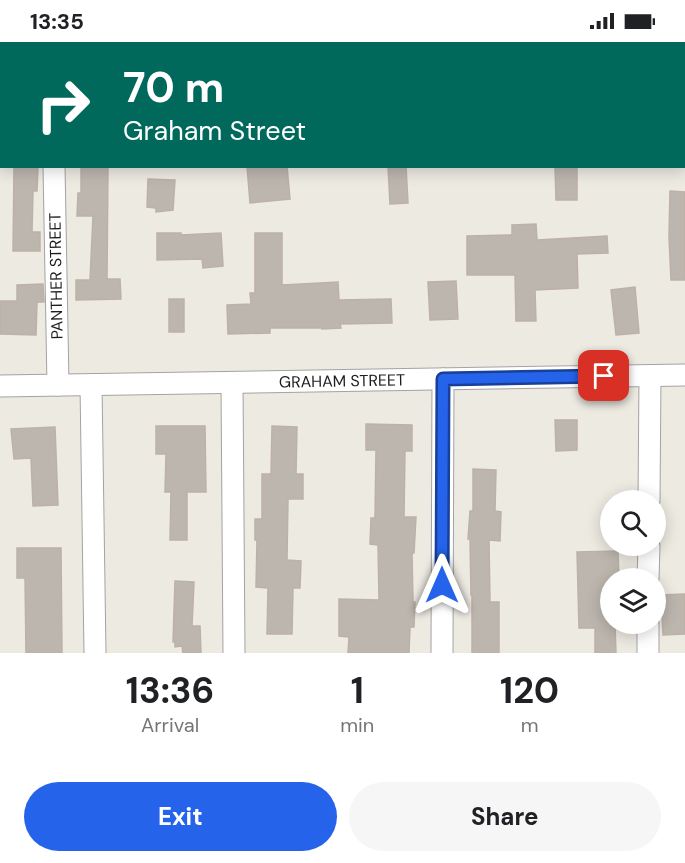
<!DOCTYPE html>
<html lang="en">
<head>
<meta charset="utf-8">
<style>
	:root { --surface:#fff; --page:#f6f6f6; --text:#202124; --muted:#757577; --accent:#2563eb }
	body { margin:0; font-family:"DM Sans",sans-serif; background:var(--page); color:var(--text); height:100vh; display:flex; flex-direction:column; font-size:22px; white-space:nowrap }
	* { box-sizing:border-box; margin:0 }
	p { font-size:20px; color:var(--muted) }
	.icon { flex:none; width:33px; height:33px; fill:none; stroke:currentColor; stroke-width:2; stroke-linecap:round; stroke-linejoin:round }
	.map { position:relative; height:611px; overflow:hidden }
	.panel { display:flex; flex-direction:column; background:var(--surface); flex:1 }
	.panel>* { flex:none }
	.guide { position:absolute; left:0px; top:0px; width:686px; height:126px; box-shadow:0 3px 15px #0003; background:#00695c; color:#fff; overflow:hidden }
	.fabs { position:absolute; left:600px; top:448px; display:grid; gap:12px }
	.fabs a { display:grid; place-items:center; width:66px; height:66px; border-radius:50%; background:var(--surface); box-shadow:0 3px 15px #0003; font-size:30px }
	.pin { position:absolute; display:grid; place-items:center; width:51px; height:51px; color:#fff; margin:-26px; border-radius:12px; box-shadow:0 3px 9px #0006 }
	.me { position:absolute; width:66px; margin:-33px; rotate:0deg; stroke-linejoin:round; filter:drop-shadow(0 0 4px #0008) }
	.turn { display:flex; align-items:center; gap:21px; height:126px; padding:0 24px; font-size:27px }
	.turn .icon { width:78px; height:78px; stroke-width:2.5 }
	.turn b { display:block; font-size:42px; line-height:51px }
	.eta { display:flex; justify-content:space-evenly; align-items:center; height:102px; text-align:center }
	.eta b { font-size:36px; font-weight:700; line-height:42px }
	.primary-button { display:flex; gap:12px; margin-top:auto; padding:12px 24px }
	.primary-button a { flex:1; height:69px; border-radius:36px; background:var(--accent); color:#fff; font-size:24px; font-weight:700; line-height:69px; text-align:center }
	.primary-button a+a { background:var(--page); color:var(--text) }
	.status { display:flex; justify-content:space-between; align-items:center; height:42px; padding:0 30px; background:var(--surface); direction:ltr }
	.status svg { height:16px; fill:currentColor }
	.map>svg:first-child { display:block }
	.building { fill:#bdb6af; stroke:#bdb1a6; stroke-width:1.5 }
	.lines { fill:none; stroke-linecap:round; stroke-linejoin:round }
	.street-casing { stroke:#a3a3a3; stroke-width:23 }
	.street { stroke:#fff; stroke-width:21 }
	.route-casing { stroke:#184099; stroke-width:15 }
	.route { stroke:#2563eb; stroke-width:10 }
	.labels { text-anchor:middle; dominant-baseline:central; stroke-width:6; stroke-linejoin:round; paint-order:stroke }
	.street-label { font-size:16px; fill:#1c1c1c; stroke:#fff }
</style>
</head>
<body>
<div class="status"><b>13:35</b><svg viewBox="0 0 49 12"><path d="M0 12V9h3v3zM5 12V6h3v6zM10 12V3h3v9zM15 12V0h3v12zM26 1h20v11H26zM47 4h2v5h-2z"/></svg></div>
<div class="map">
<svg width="685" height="611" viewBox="0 0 685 611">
	<rect width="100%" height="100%" fill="#edeae2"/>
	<g class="building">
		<polygon points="14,124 38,124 37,149 33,149 32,190 40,190 40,209 13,209"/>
		<polygon points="81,124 108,124 107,237 120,237 121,257 76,258 76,238 90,238 93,174 77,174 78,151 81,151"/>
		<polygon points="247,124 287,124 290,157 250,161"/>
		<polygon points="388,124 406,124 408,161 390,162"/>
		<polygon points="555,124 577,124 577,158 556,158"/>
		<polygon points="148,137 175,138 173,168 156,170 156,166 147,165"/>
		<polygon points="670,149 685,150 685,238 671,238 669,195"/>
		<polygon points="536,182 537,198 607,194 608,211 577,212 578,246 535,248 536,279 516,279 515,233 467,233 467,194 512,193 512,183"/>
		<polygon points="157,191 181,191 181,193 221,191 223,224 203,226 202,217 157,218"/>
		<polygon points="255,191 282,191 282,243 338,240 339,258 391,257 392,281 340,282 341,286 322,287 322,286 270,286 270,291 228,292 227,263 251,262 250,251 255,251"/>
		<polygon points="456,239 458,277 430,278 428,240"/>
		<polygon points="43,242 44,260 37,260 36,293 0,292 0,259 17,259 17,243"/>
		<polygon points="635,245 639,291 616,293 611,248"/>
		<rect x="169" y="257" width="15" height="33"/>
		<polygon points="555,378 577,378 577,408 556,409"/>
		<polygon points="366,382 412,383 412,409 405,409 404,475 416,475 414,511 412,511 413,560 415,560 414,585 410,585 409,611 348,611 349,595 339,594 339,557 379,558 378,503 370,502 371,476 375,476 376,408 366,408"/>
		<polygon points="156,384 205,384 206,450 187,450 187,498 170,498 171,450 165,450 166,412 156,412"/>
		<polygon points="272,384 297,385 296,432 303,432 303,457 288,457 287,518 301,519 300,546 293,546 292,592 267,592 268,546 256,545 257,498 255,498 255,477 262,477 262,432 271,432"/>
		<polygon points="55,385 58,463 33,464 31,416 14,417 11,387"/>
		<polygon points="473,427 496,428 495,469 501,470 500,499 489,498 490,560 499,560 499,611 472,611 472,553 471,553 470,497 468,497 470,469 473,469"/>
		<polygon points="17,506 61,506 62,611 26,611 25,536 17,536"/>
		<polygon points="618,509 619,537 610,537 610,582 615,582 616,611 595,611 595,586 579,586 577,510"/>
		<polygon points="175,539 194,540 192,584 200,584 201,611 183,611 182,604 175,605 175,600 173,600"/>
		<polygon points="685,552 685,592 663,593 661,553"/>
	</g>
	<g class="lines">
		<g class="street-casing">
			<g id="street">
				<polyline points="52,0 52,2"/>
				<polyline points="684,42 685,42"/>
				<polyline points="0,54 2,54"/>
				<polyline points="54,124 58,343"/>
				<polyline points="232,341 234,611"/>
				<polyline points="91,343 95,611"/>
				<polyline points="0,344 685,333"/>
				<polyline points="649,459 650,334"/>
				<polyline points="648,537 649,504"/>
				<polyline points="442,611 443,337"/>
				<polyline points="648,611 648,582"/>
			</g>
		</g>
		<use href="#street" class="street"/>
	</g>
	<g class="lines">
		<g class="route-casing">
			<polyline id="route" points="442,543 443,337 604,334"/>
		</g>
		<use href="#route" class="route"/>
	</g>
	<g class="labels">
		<g class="street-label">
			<text transform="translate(56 234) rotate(-91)">PANTHER STREET</text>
			<text transform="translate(342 339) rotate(-1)">GRAHAM STREET</text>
		</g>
	</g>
</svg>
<div class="fabs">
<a><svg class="icon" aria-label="search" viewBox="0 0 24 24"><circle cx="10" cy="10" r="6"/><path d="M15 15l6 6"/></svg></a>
<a><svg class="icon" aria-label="layers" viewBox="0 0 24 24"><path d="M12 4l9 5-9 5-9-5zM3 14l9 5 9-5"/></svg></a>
</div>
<div class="pin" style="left:604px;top:334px;background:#d93025"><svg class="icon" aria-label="arrive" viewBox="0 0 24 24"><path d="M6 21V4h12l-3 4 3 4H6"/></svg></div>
<svg class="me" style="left:442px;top:543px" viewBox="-20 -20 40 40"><path d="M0-17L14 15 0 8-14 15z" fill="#2563eb" stroke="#fff" stroke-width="4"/></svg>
<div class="guide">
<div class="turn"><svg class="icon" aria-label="right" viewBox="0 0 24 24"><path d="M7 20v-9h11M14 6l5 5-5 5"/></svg><div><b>70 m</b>Graham Street</div></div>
</div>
</div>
<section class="panel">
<div class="eta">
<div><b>13:36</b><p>Arrival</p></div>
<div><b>1</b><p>min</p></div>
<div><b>120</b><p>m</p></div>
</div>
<div class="primary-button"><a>Exit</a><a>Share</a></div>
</section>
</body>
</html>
